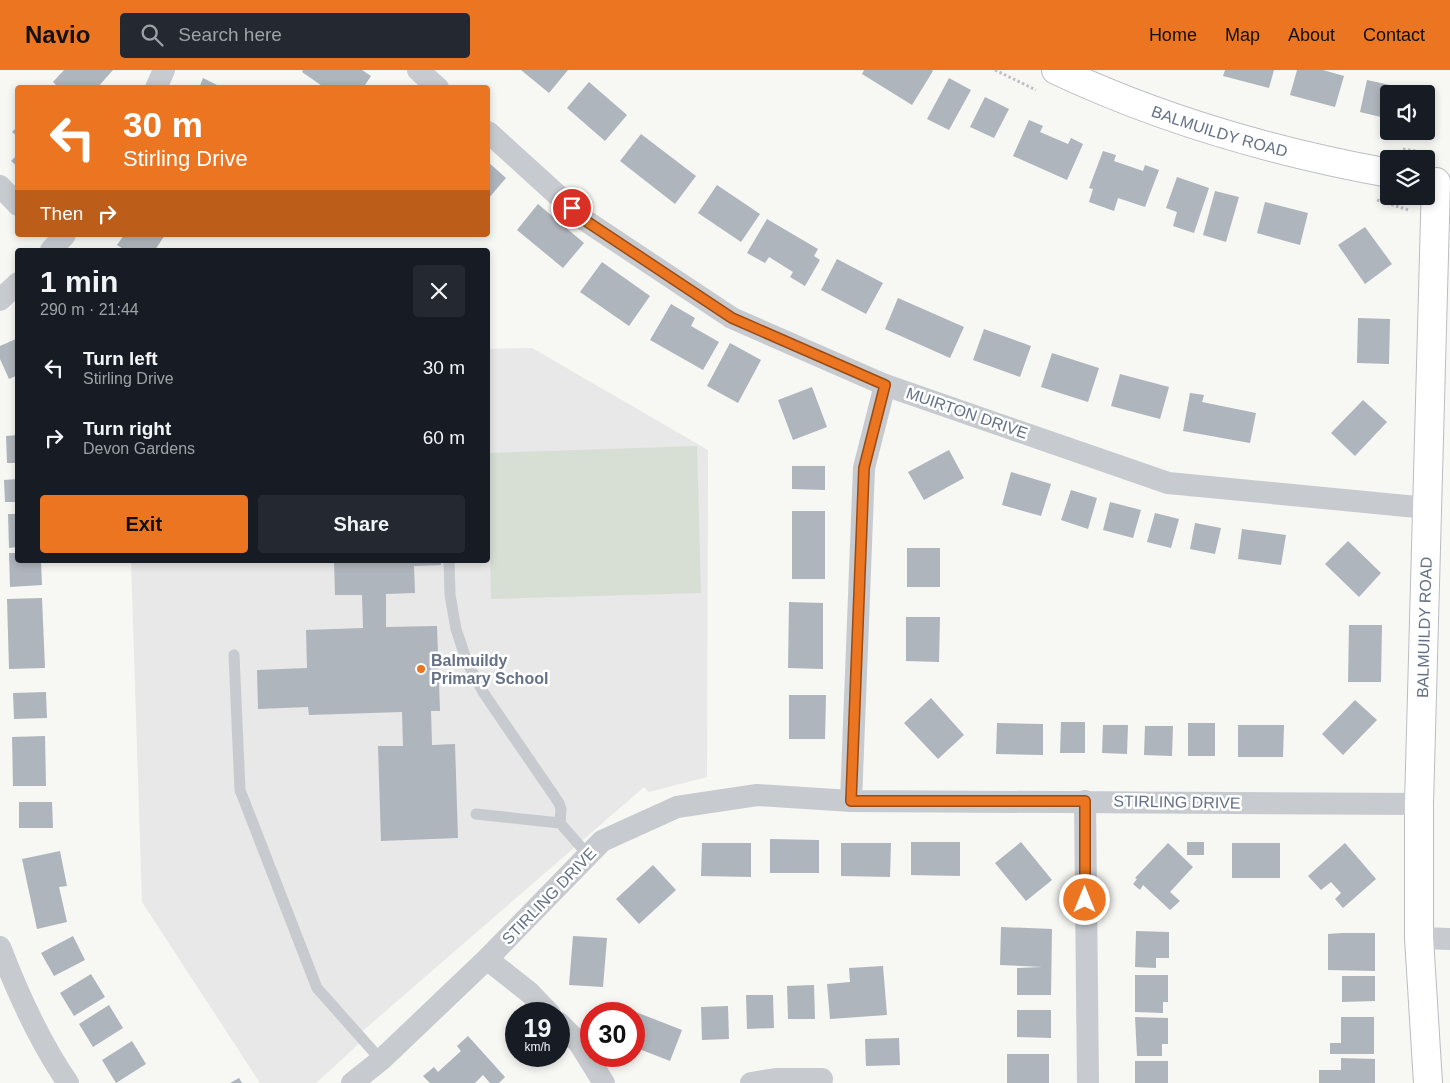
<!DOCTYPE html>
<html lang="en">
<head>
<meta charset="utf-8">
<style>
	:root { --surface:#171b24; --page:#242831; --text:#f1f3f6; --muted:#9ea1a6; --accent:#eb7520 }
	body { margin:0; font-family:Arial,sans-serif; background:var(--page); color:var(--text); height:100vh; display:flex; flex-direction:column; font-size:19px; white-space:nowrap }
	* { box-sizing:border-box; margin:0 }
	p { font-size:16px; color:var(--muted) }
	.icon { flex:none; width:28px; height:28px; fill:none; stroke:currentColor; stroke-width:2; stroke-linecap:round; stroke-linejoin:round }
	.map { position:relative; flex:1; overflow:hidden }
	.drawer { position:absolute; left:15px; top:178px; width:475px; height:315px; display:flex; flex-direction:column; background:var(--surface); border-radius:5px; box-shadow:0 2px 8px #0003 }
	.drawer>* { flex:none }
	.guide { position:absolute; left:15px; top:15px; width:475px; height:152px; border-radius:5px; box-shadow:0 2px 8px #0003; background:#eb7520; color:#fff; overflow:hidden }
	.tools { position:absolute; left:1380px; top:15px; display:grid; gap:10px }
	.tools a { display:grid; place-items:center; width:55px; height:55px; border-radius:5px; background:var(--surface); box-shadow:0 2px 8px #0003; font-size:25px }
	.speed { position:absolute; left:505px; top:932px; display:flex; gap:10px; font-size:25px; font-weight:700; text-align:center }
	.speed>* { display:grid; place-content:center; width:65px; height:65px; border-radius:50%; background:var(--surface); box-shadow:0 2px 8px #0003; line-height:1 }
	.speed small { font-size:12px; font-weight:400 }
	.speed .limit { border:8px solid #d22; background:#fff; color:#111 }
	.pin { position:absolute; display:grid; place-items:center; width:42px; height:42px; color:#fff; margin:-21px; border:2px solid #fff; border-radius:50%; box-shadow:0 1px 5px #0007 }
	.me { position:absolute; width:55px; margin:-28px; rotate:0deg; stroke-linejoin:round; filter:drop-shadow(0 0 4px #0008) }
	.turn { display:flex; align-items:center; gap:18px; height:105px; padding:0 25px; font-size:22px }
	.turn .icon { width:65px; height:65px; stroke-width:2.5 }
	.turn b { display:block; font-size:35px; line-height:42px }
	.then { display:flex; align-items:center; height:48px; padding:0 25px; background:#0003; gap:10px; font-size:19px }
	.round { display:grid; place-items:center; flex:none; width:52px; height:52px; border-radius:5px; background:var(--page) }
	.head { display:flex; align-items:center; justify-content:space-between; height:85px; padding:0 25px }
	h1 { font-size:30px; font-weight:700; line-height:38px }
	.cta { display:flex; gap:10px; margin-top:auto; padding:10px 25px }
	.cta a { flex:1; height:58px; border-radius:5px; background:var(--accent); color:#111; font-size:20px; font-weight:700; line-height:58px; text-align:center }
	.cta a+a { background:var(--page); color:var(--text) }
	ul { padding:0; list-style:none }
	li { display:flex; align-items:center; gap:15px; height:70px; padding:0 25px }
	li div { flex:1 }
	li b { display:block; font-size:19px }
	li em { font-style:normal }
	header { display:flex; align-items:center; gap:30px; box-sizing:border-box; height:70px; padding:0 25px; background:var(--accent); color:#111 }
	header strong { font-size:24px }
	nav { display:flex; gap:28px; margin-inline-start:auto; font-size:18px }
	.search { width:350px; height:45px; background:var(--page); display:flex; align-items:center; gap:12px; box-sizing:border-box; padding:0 18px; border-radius:5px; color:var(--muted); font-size:19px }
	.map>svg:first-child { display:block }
	.built { fill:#e7e8e7 }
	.green { fill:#d7dfd5 }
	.building { fill:#afb5bc }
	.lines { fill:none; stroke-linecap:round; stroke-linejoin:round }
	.secondary-casing { stroke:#b9bdc2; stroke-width:30 }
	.path { stroke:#bec0c3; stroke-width:3; stroke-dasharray:2.5 2.5; stroke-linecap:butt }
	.lane { stroke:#c7cace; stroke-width:11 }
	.street { stroke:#c7cace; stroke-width:22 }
	.secondary { stroke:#fff; stroke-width:28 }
	.route-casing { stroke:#994c15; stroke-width:12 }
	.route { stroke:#eb7520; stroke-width:9 }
	.poi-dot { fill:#eb7520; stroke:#fff; stroke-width:2 }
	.labels { text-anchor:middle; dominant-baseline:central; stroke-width:5; stroke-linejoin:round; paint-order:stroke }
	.street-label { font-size:16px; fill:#657186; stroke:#fff }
	.poi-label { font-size:16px; font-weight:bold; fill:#657186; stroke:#fff; text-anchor:start }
</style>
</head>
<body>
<header>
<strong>Navio</strong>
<div class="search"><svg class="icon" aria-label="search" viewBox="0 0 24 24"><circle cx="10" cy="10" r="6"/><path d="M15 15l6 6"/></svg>Search here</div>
<nav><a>Home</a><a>Map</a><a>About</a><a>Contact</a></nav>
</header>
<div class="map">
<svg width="1450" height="1013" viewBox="0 0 1450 1013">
	<rect width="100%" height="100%" fill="#f7f7f4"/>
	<polygon class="built" points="532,278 708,380 707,707 649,722 644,717 358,965 362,971 316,1013 260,1013 142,832 131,490 488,490 488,279"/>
	<polygon class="green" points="697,376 701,523 491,529 488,383"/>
	<g class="building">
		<polygon points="64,0 113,0 97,18 59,18 53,12"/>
		<polygon points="303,0 362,0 371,6 363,18 325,18 302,2"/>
		<polygon points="521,0 568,0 549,23"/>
		<polygon points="864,0 932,0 933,1 912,35 862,4"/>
		<polygon points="1225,0 1274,0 1269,18 1223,6"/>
		<polygon points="1297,0 1323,0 1344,6 1335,37 1290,25"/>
		<polygon points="203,8 223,18 199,18"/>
		<polygon points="949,8 971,20 949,60 927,49"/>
		<polygon points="1367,10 1413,20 1412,24 1389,24 1389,49 1360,42"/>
		<polygon points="589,12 627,45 605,71 567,38"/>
		<polygon points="985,27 1009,39 994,68 970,57"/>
		<polygon points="1029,50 1043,56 1040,62 1068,74 1071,68 1083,74 1067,110 1013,86"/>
		<polygon points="18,56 18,67 12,62"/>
		<polygon points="641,64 696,106 675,134 620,91"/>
		<polygon points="1103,81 1116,85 1114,91 1143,101 1145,95 1159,100 1145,137 1118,128 1114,141 1089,132 1093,119 1089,118"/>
		<polygon points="18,84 18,97 11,91"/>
		<polygon points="488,92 506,108 488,129"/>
		<polygon points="1177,107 1209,118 1194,163 1173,156 1177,142 1166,138"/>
		<polygon points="717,115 760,144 741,172 698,143"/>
		<polygon points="1215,121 1239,127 1226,172 1203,165"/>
		<polygon points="1265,132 1308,143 1300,175 1257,163"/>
		<polygon points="538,134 584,173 563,198 517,160"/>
		<polygon points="767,149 818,179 814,186 820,190 805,216 790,207 793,202 769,187 765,193 747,183"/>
		<polygon points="1365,157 1392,194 1365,214 1338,175"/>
		<polygon points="124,165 165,165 155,180 125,180 117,175"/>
		<polygon points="837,189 883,213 866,244 821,220"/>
		<polygon points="602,192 650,226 629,256 580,222"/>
		<polygon points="898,228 964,257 950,288 885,259"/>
		<polygon points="671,234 695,248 691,256 719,272 703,300 650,270"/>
		<polygon points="1358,248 1390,249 1389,294 1357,293"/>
		<polygon points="984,259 1031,276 1020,307 973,290"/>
		<polygon points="18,268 18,305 9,309 0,289 0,276"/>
		<polygon points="730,273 761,290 738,333 707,316"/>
		<polygon points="1052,283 1099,298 1088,332 1041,317"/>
		<polygon points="1120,304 1169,317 1160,349 1111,336"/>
		<polygon points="812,317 827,357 793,370 778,330"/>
		<polygon points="1190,323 1204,325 1202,332 1256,343 1250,373 1183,361"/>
		<polygon points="1363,330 1387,352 1355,386 1331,363"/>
		<polygon points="18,365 18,393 7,393 6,366"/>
		<polygon points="949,380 964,408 924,430 908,402"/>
		<polygon points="792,396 825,396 825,420 792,419"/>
		<polygon points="1011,402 1051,414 1041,446 1002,435"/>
		<polygon points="18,409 18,432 5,432 4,410"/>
		<polygon points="1071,420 1097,428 1088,459 1061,450"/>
		<polygon points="1110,432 1141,440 1133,468 1103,460"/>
		<rect x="792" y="441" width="33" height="68"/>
		<polygon points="1155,443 1179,449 1171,478 1147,472"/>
		<polygon points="8,444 18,444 18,477 9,478"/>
		<polygon points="1195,453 1221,458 1215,484 1190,479"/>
		<polygon points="1242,459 1286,465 1281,495 1238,489"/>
		<polygon points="1348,471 1381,503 1359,527 1325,494"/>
		<rect x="907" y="478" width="33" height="39"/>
		<polygon points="9,483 18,483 18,490 41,490 42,515 10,517"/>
		<polygon points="334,490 441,490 441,495 414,496 415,523 386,524 386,557 437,556 440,641 431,641 432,675 455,674 458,768 381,771 378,676 403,676 402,642 309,645 308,637 258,639 257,600 307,598 306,560 363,558 362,525 335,525"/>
		<polygon points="42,528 45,598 9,599 7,529"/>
		<polygon points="789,532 823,533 823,599 788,598"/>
		<polygon points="906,547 940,547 939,592 906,591"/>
		<polygon points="1349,555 1382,555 1381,612 1348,612"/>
		<polygon points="46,622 47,648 14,649 13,623"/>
		<polygon points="789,625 826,625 825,669 789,669"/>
		<polygon points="931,628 964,665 938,689 904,653"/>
		<polygon points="1355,630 1377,650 1343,685 1322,664"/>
		<polygon points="1061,652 1085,652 1085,683 1060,683"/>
		<polygon points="997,653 1043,654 1043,685 996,684"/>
		<rect x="1188" y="653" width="27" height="33"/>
		<polygon points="1103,655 1128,655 1127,684 1102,683"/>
		<polygon points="1238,655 1284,655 1283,687 1238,687"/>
		<polygon points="1145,656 1173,656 1172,686 1144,685"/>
		<polygon points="45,666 46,716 13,716 12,667"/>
		<polygon points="19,732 52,732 53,758 19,758"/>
		<polygon points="770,769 819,770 819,803 770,803"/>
		<polygon points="911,772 960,772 960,806 911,805"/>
		<polygon points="1021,772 1052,810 1026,831 995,793"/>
		<rect x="1187" y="772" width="17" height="13"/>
		<polygon points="702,773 751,773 751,807 701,806"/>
		<polygon points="841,773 891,773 890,807 841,806"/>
		<polygon points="1168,773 1193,797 1170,822 1180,831 1170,840 1143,815 1140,820 1133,814 1137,809 1135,808"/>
		<rect x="1232" y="773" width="48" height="35"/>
		<polygon points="1345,773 1376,809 1343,838 1335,829 1341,823 1331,812 1321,820 1308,806"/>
		<polygon points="60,781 67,816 59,817 67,852 37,859 22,789"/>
		<polygon points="653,795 676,820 639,854 616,829"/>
		<polygon points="1001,857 1052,859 1051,925 1017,925 1017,898 1042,897 1000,895"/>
		<polygon points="1136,861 1169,862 1169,888 1156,888 1156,898 1135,897"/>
		<polygon points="1342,863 1375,863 1375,901 1328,900 1328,864"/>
		<polygon points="73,866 85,890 54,906 41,883"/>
		<polygon points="573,866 607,868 603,917 569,915"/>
		<polygon points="883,896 887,945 830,949 827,914 850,912 849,898"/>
		<polygon points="91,904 105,927 74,946 60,923"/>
		<polygon points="1135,905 1168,905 1168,932 1163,932 1163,943 1135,942"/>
		<polygon points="1342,906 1375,906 1375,931 1342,932"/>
		<polygon points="814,915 815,949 788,949 787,916"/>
		<polygon points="746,925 773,925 774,958 747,959"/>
		<polygon points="109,935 123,958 93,977 79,954"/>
		<polygon points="728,936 729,969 702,970 701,937"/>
		<polygon points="1017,940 1051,940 1051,968 1017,967"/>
		<polygon points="636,942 682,960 670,991 634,977 634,947"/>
		<polygon points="1135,947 1168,948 1168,974 1162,974 1162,986 1137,986"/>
		<polygon points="1341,947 1374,947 1374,984 1330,984 1330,973 1341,973"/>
		<polygon points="468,966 505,1007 499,1013 490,1013 483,1005 475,1013 430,1013 423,1006 434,997 438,1002 461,981 457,976"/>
		<polygon points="899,968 900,995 866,996 865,969"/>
		<polygon points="132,971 146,994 116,1013 102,990"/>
		<rect x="1007" y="984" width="42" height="29"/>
		<polygon points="1341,988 1375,989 1375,1013 1319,1013 1319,1000 1341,1000"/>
		<rect x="1135" y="991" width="33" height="22"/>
		<polygon points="239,1008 242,1013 230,1013"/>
	</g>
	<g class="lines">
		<g class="secondary-casing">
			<g id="secondary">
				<path id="s1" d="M 1056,0 C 1162,50 1274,82 1389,103"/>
				<path id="s2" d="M 1428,1013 L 1419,868 L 1419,734 L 1436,112"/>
			</g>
		</g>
		<g class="path">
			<polyline points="995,0 1036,20"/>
			<polyline points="1403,79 1434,84"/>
			<polyline points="1377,130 1409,140"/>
		</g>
		<g class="lane">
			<polyline points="449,490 450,525 456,559 467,592 483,622 559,733 561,739 560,753"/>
			<polyline points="234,585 240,720 317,918 381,990"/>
			<polyline points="476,744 560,753 588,785"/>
		</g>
		<g class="street">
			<polyline points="418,0 438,18"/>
			<polyline points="156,18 164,0"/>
			<polyline points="488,62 586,151 732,248 885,315 1168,413 1427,438"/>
			<polyline points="0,116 18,135"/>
			<polyline points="51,180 65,165"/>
			<polyline points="0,230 18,213"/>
			<polyline points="851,731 864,398 885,315"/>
			<polyline points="1085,731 1088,1013"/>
			<polyline points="1419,868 1450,869"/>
			<path d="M 0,877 C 18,924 39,971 68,1013"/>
			<polyline points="487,889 530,923 550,944"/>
			<polyline points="559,953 579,973 604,1013"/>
			<polyline points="352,1013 381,990 487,889 602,771 677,737 757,725 851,731 1419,734"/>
			<polyline points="751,1013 776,1009 822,1009"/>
		</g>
		<use href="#secondary" class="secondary"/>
	</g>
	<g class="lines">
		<g class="route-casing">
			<polyline id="route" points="572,138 586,151 732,248 885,315 864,398 851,731 1085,731 1085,830"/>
		</g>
		<use href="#route" class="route"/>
	</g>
	<circle class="poi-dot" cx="421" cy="599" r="5"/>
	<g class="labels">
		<g class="street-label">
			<text stroke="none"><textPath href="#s1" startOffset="175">BALMUILDY ROAD</textPath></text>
			<text transform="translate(967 343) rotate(19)">MUIRTON DRIVE</text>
			<text stroke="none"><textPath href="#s2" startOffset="456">BALMUILDY ROAD</textPath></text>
			<text transform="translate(1177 732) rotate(1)">STIRLING DRIVE</text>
			<text transform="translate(549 826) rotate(-46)">STIRLING DRIVE</text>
		</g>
		<g class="poi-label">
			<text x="431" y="590">Balmuildy<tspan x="431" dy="18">Primary School</tspan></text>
		</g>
	</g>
</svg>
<div class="tools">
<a><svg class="icon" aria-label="sound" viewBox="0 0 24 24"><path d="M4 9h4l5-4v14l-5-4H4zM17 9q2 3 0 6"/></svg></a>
<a><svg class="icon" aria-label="layers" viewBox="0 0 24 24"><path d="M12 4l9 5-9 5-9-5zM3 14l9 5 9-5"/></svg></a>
</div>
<div class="speed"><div>19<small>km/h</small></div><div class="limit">30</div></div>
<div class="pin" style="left:572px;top:138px;background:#d93025"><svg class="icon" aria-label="arrive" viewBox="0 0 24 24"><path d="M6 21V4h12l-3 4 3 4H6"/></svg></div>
<svg class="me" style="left:1085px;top:830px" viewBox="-20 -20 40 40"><circle r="17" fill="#eb7520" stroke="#fff" stroke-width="3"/><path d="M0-11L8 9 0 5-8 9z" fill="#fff"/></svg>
<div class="guide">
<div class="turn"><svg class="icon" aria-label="left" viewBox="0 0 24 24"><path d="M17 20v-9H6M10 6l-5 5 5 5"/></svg><div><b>30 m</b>Stirling Drive</div></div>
<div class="then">Then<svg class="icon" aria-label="right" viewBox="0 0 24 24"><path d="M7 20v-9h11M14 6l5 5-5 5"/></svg></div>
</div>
<section class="drawer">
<div class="head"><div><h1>1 min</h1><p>290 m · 21:44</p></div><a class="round"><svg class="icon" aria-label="close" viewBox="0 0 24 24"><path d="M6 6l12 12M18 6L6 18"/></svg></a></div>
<ul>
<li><svg class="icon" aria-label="left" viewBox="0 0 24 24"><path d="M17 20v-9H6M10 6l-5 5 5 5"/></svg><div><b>Turn left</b><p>Stirling Drive</p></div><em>30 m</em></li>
<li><svg class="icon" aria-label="right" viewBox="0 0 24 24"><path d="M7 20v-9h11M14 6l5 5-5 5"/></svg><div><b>Turn right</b><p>Devon Gardens</p></div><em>60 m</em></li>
</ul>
<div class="cta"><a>Exit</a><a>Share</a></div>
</section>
</div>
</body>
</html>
